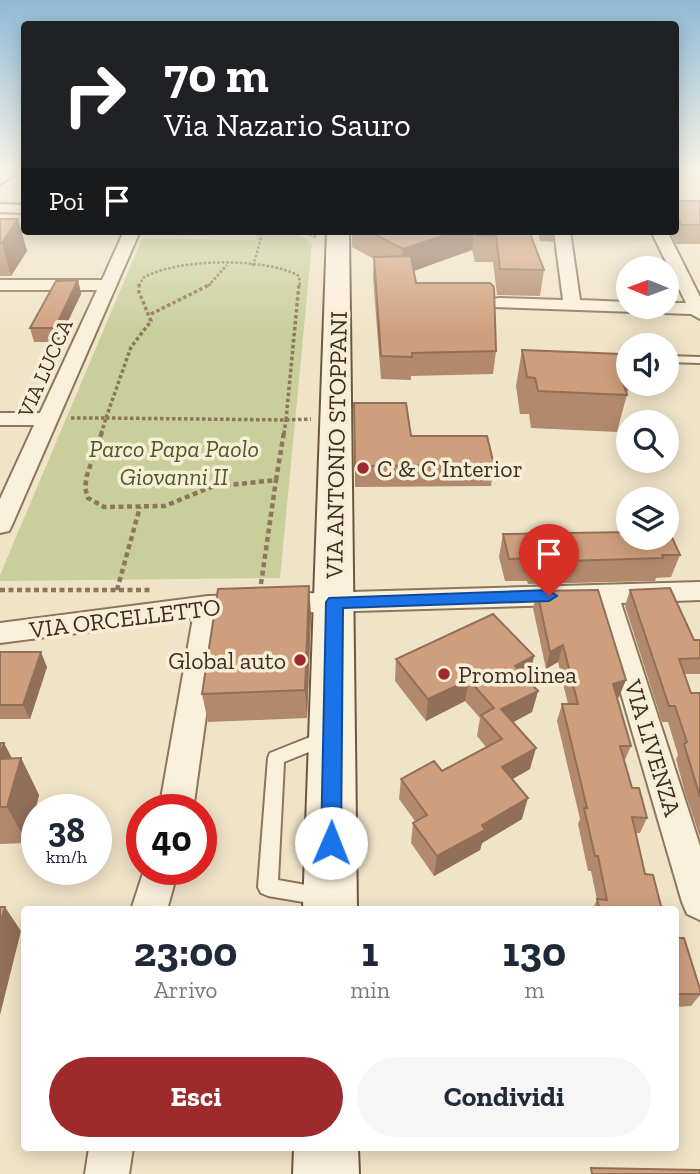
<!DOCTYPE html>
<html lang="it">
<head>
<meta charset="utf-8">
<style>
	:root { --surface:#fff; --page:#f6f6f7; --text:#1f2937; --muted:#747a83; --accent:#9e2a2b }
	body { margin:0; font-family:"Zilla Slab",serif; background:var(--page); color:var(--text); height:100vh; display:flex; flex-direction:column; font-size:26px; white-space:nowrap }
	* { box-sizing:border-box; margin:0 }
	p { font-size:23px; color:var(--muted) }
	.icon { flex:none; width:38px; height:38px; fill:none; stroke:currentColor; stroke-width:2; stroke-linecap:round; stroke-linejoin:round }
	.map { position:relative; flex:1; overflow:hidden }
	.drawer { position:absolute; left:21px; top:906px; width:658px; height:245px; display:flex; flex-direction:column; background:var(--surface); border-radius:7px; box-shadow:0 4px 18px #0003 }
	.drawer>* { flex:none }
	.guide { position:absolute; left:21px; top:21px; width:658px; height:214px; border-radius:7px; box-shadow:0 4px 18px #0003; background:#202124; color:#fff; overflow:hidden }
	.needle { width:46px; rotate:271deg }
	.controls { position:absolute; left:616px; top:256px; display:grid; gap:14px }
	.controls a { display:grid; place-items:center; width:63px; height:63px; border-radius:50%; background:var(--surface); box-shadow:0 4px 18px #0003; font-size:35px }
	.speed { position:absolute; left:21px; top:794px; display:flex; gap:14px; font-size:35px; font-weight:700; text-align:center }
	.speed>* { display:grid; place-content:center; width:91px; height:91px; border-radius:50%; background:var(--surface); box-shadow:0 4px 18px #0003; line-height:1 }
	.speed small { font-size:18px; font-weight:400 }
	.speed .limit { border:10px solid #d22; background:#fff; color:#111 }
	.pin { position:absolute; display:grid; place-items:center; width:60px; height:60px; color:#fff; margin:-72px -30px; border-radius:50% 50% 50% 0; rotate:-45deg; box-shadow:0 0 7px #0007 }
	.pin .icon { rotate:45deg }
	.me { position:absolute; width:77px; margin:-38px; rotate:1deg; stroke-linejoin:round; filter:drop-shadow(0 0 5px #0008) }
	.turn { display:flex; align-items:center; gap:24px; height:147px; padding:0 28px; font-size:32px }
	.turn .icon { width:91px; height:91px; stroke-width:2.5 }
	.turn b { display:block; font-size:49px; line-height:60px }
	.then { display:flex; align-items:center; height:66px; padding:0 28px; background:#0003; gap:14px; font-size:26px }
	.eta { display:flex; justify-content:space-evenly; align-items:center; height:119px; text-align:center }
	.eta b { font-size:42px; font-weight:700; line-height:49px }
	.cta { display:flex; gap:14px; margin-top:auto; padding:14px 28px }
	.cta a { flex:1; height:80px; border-radius:42px; background:var(--accent); color:#fff; font-size:28px; font-weight:700; line-height:80px; text-align:center }
	.cta a+a { background:var(--page); color:var(--text) }
	.map>svg:first-child { display:block }
	.green { fill:#c9cf9b }
	.lines { fill:none; stroke-linecap:round; stroke-linejoin:round }
	.lane-casing { stroke:#8d765c; stroke-width:4 }
	.street-casing { stroke:#8d765c; stroke-width:4 }
	.secondary-casing { stroke:#6f573f; stroke-width:4 }
	.path-far2 { stroke:#8d765c; stroke-width:2.5; stroke-dasharray:2.5 2; stroke-linecap:butt }
	.path-far1 { stroke:#8d765c; stroke-width:3.5; stroke-dasharray:3.5 2.5; stroke-linecap:butt }
	.path { stroke:#8d765c; stroke-width:4.5; stroke-dasharray:5 3.5; stroke-linecap:butt }
	.lane { fill:#faf1dc; fill-rule:evenodd }
	.street { fill:#faf1dc; fill-rule:evenodd }
	.secondary { fill:#faf1dc; fill-rule:evenodd }
	.wall { fill:#b2896c }
	.shaded-wall { fill:#916f58 }
	.building { fill:#cf9f7d; stroke:#916f58; stroke-width:2 }
	.route { fill:#1a73e8; stroke:#114b97; stroke-width:2 }
	.poi-dot { fill:#9e2a2b; stroke:#f7eed8; stroke-width:2.5 }
	.labels { text-anchor:middle; dominant-baseline:central; stroke-width:7; stroke-linejoin:round; paint-order:stroke }
	.far-street-label { font-size:21px; fill:#3d2e20; stroke:#f7eed8 }
	.street-label { font-size:24px; fill:#3d2e20; stroke:#f7eed8 }
	.park-label { font-size:24px; font-style:italic; fill:#4d5a26; stroke:#f7eed8 }
	.poi-label { font-size:24px; fill:#3d2e20; stroke:#f7eed8; text-anchor:start }
</style>
</head>
<body>
<div class="map">
<svg width="700" height="1174" viewBox="0 0 700 1174">
	<rect width="100%" height="100%" fill="#f0e4c8"/>
	<polygon class="green" points="258,231 293,231 312,244 280,578 0,581 0,575 142,239 255,240"/>
	<g class="lines">
		<g class="lane-casing">
			<g id="lane">
				<polygon points="667,356 700,357 700,363 667,362"/>
				<polygon points="325,731 331,733 333,738 331,743 284,762 278,880 328,889 331,896 328,903 321,905 268,896 261,893 258,887 268,758 270,753"/>
			</g>
		</g>
		<g class="street-casing">
			<g id="street">
				<polygon points="9,169 24,169 0,184 0,174"/>
				<polygon points="0,204 24,205 24,213 0,212"/>
				<polygon points="124,231 140,231 12,525 9,531 0,533 0,499 34,425 0,425 0,413 40,413 97,290 0,290 0,280 102,280"/>
				<polygon points="554,231 570,231 580,300 628,302 628,306 667,306 667,303 686,303 651,231 667,231 700,297 700,319 691,314 493,307 490,303 493,299 499,298 563,300"/>
				<polygon points="700,582 700,600 621,603 700,846 700,920 687,914 682,902 595,604 220,615 193,810 159,810 193,618 0,643 0,623 208,596"/>
				<polygon points="144,870 178,870 167,910 131,910"/>
				<polygon points="89,1148 133,1148 129,1174 85,1174"/>
			</g>
		</g>
		<g class="secondary-casing">
			<g id="secondary">
				<polygon points="327,231 349,231 357,910 303,910"/>
				<polygon points="294,1148 358,1148 359,1174 293,1174"/>
			</g>
		</g>
		<g class="path-far2">
			<polyline points="301,231 316,237"/>
			<polyline points="253,266 263,231"/>
			<path d="M 139,286 L 143,278 C 176,258 266,257 299,276 L 300,286"/>
			<polyline points="208,286 227,265"/>
		</g>
		<g class="path-far1">
			<polyline points="151,314 211,284"/>
			<polyline points="71,418 106,418"/>
			<polyline points="106,418 286,420"/>
			<polyline points="106,418 131,347 151,321 139,292 139,284"/>
			<polyline points="286,420 299,284"/>
			<polyline points="286,420 311,419"/>
			<polyline points="101,434 106,418"/>
			<polyline points="284,434 286,420"/>
		</g>
		<g class="path">
			<polyline points="102,432 87,475 85,488 88,498 104,507 165,506 211,487 276,480 284,432"/>
			<polyline points="261,584 276,480"/>
			<polyline points="0,590 153,590"/>
			<polyline points="117,590 140,507"/>
		</g>
		<use href="#lane" class="lane"/>
		<use href="#street" class="street"/>
		<use href="#secondary" class="secondary"/>
	</g>
	<g class="wall">
		<polygon points="676,201 700,201 700,244 676,244 670,231 676,231"/>
		<polygon points="0,219 18,219 27,251 11,276 0,276"/>
		<polygon points="352,231 529,231 544,270 540,296 497,295 493,262 475,262 472,250 414,271 416,283 496,351 493,374 411,376 411,380 381,379 373,277 374,259 352,247"/>
		<polygon points="538,231 555,231 553,242 540,241"/>
		<polygon points="78,280 81,294 58,342 34,342 30,328"/>
		<polygon points="522,350 628,377 628,383 630,383 617,432 531,428 529,414 520,414 516,386"/>
		<polygon points="354,403 411,436 494,465 491,486 355,487"/>
		<polygon points="503,534 680,555 671,577 656,578 655,581 528,584 527,581 505,581 499,557"/>
		<polygon points="630,590 694,640 700,640 700,674 685,674 691,693 700,693 700,837 685,793 676,759 678,755 668,722 662,722 625,606"/>
		<polygon points="537,591 619,697 617,698 631,746 624,762 632,788 647,818 640,833 635,833 645,874 662,910 592,910 597,900 591,871 588,871 578,824 580,819 557,721 562,704 568,704 558,662 546,669 533,608"/>
		<polygon points="311,615 307,718 208,722 202,694"/>
		<polygon points="0,652 47,667 30,719 0,719"/>
		<polygon points="534,656 529,678 527,679 538,691 532,712 513,722 530,769 512,779 522,819 482,843 480,850 434,876 411,843 413,823 415,821 399,799 401,779 442,771 486,747 477,736 480,718 465,701 426,721 395,681 396,659"/>
		<polygon points="0,743 4,743 12,759 21,758 39,795 27,843 0,844"/>
		<polygon points="676,938 700,989 700,995 691,1006 676,1007"/>
	</g>
	<g class="shaded-wall">
		<polygon points="18,219 27,251 11,276 2,243"/>
		<polygon points="458,231 474,231 472,250 402,275 403,249"/>
		<polygon points="78,280 81,294 58,342 55,328"/>
		<polygon points="309,586 311,615 307,718 305,690"/>
		<polygon points="563,645 558,662 546,669 550,652"/>
		<polygon points="41,652 47,667 30,719 23,705"/>
		<polygon points="534,656 529,678 510,688 515,666"/>
		<polygon points="469,680 465,701 426,721 428,699"/>
		<polygon points="626,680 619,697 607,701 613,684"/>
		<polygon points="538,691 532,712 497,731 501,709"/>
		<polygon points="4,743 18,770 21,758 39,795 27,843 7,807 0,761 0,755"/>
		<polygon points="536,748 530,769 497,788 502,767"/>
		<polygon points="528,798 522,819 482,843 480,850 434,876 437,856 482,825"/>
		<polygon points="5,907 21,931 0,1015 0,924"/>
	</g>
	<g class="building">
		<polygon points="676,201 700,201 700,225 681,225 676,214"/>
		<polygon points="0,219 18,219 2,243 0,243"/>
		<polygon points="368,231 458,231 403,249"/>
		<polygon points="476,231 529,231 544,270 500,269 496,236 477,236"/>
		<polygon points="411,256 416,283 490,283 494,287 496,351 412,353 412,357 381,356 374,257"/>
		<polygon points="78,280 55,328 30,328 56,281"/>
		<polygon points="522,350 621,354 628,377 628,382 623,382 627,395 538,391 535,378 527,377"/>
		<polygon points="354,403 406,403 411,436 487,436 494,465 355,466"/>
		<polygon points="667,531 669,531 680,555 662,555 663,558 533,562 532,558 509,559 503,534 628,532 628,537 667,537"/>
		<polygon points="309,586 305,690 202,694 218,589"/>
		<polygon points="670,588 694,640 700,640 700,658 679,659 691,693 700,693 700,797 684,744 687,742 675,706 669,706 630,590"/>
		<polygon points="598,590 626,680 613,684 631,746 620,746 632,788 639,788 647,818 632,817 645,874 653,875 662,910 600,910 597,899 607,900 598,856 595,856 584,808 587,808 562,704 578,704 563,645 550,652 537,591"/>
		<polygon points="493,614 534,656 515,666 538,691 501,709 536,748 502,767 528,798 482,825 485,830 437,856 413,823 427,815 401,779 434,761 442,771 502,739 481,715 494,708 469,680 428,699 396,659"/>
		<polygon points="0,652 41,652 23,705 0,705"/>
		<polygon points="0,743 4,743 0,755"/>
		<polygon points="21,758 7,807 0,807 0,759"/>
		<polygon points="0,907 5,907 0,924"/>
		<polygon points="676,938 684,938 700,989 700,994 676,994"/>
		<polygon points="591,1168 700,1170 700,1174 592,1174"/>
	</g>
	<linearGradient id="sky" x2="0" y2="1"><stop stop-color="#8fbad6"/><stop offset="0.51" stop-color="#f8f3e6"/><stop offset="1" stop-color="#f8f3e6" stop-opacity="0"/></linearGradient>
	<rect width="700" height="333" fill="url(#sky)"/>
	<polygon class="route" points="549,590 557,596 549,601 343,608 341,843 338,850 331,853 324,850 321,843 326,602 329,598"/>
	<g class="poi-dot">
		<circle cx="363" cy="468" r="7"/>
		<circle cx="300" cy="660" r="7"/>
		<circle cx="444" cy="674" r="7"/>
	</g>
	<g class="labels">
		<g class="far-street-label">
			<text transform="translate(45 368) rotate(-66)">VIA LUCCA</text>
		</g>
		<g class="street-label">
			<text transform="translate(336 445) rotate(-89)">VIA ANTONIO STOPPANI</text>
			<text transform="translate(125 618) rotate(-7)">VIA ORCELLETTO</text>
			<text transform="translate(653 748) rotate(73)">VIA LIVENZA</text>
		</g>
		<g class="park-label">
			<text x="174" y="448">Parco Papa Paolo<tspan x="174" dy="28">Giovanni II</tspan></text>
		</g>
		<g class="poi-label">
			<text x="377" y="468">C &amp; C Interior</text>
			<text x="286" y="660" text-anchor="end">Global auto</text>
			<text x="458" y="674">Promolinea</text>
		</g>
	</g>
</svg>
<div class="controls">
<a><svg class="needle" viewBox="-14 -14 28 28"><path d="M0-13l5 13h-10z" fill="#e53935"/><path d="M0 13l5-13h-10z" fill="#747a83"/></svg></a>
<a><svg class="icon" aria-label="sound" viewBox="0 0 24 24"><path d="M4 9h4l5-4v14l-5-4H4zM17 9q2 3 0 6"/></svg></a>
<a><svg class="icon" aria-label="search" viewBox="0 0 24 24"><circle cx="10" cy="10" r="6"/><path d="M15 15l6 6"/></svg></a>
<a><svg class="icon" aria-label="layers" viewBox="0 0 24 24"><path d="M12 4l9 5-9 5-9-5zM3 14l9 5 9-5"/></svg></a>
</div>
<div class="speed"><div>38<small>km/h</small></div><div class="limit">40</div></div>
<div class="pin" style="left:549px;top:596px;background:#d93025"><svg class="icon" aria-label="arrive" viewBox="0 0 24 24"><path d="M6 21V4h12l-3 4 3 4H6"/></svg></div>
<svg class="me" style="left:331px;top:843px" viewBox="-20 -20 40 40"><circle r="19" fill="#fff"/><path d="M0-13L10 11 0 6-10 11z" fill="#1a73e8"/></svg>
<div class="guide">
<div class="turn"><svg class="icon" aria-label="right" viewBox="0 0 24 24"><path d="M7 20v-9h11M14 6l5 5-5 5"/></svg><div><b>70 m</b>Via Nazario Sauro</div></div>
<div class="then">Poi<svg class="icon" aria-label="arrive" viewBox="0 0 24 24"><path d="M6 21V4h12l-3 4 3 4H6"/></svg></div>
</div>
<section class="drawer">
<div class="eta">
<div><b>23:00</b><p>Arrivo</p></div>
<div><b>1</b><p>min</p></div>
<div><b>130</b><p>m</p></div>
</div>
<div class="cta"><a>Esci</a><a>Condividi</a></div>
</section>
</div>
</body>
</html>
